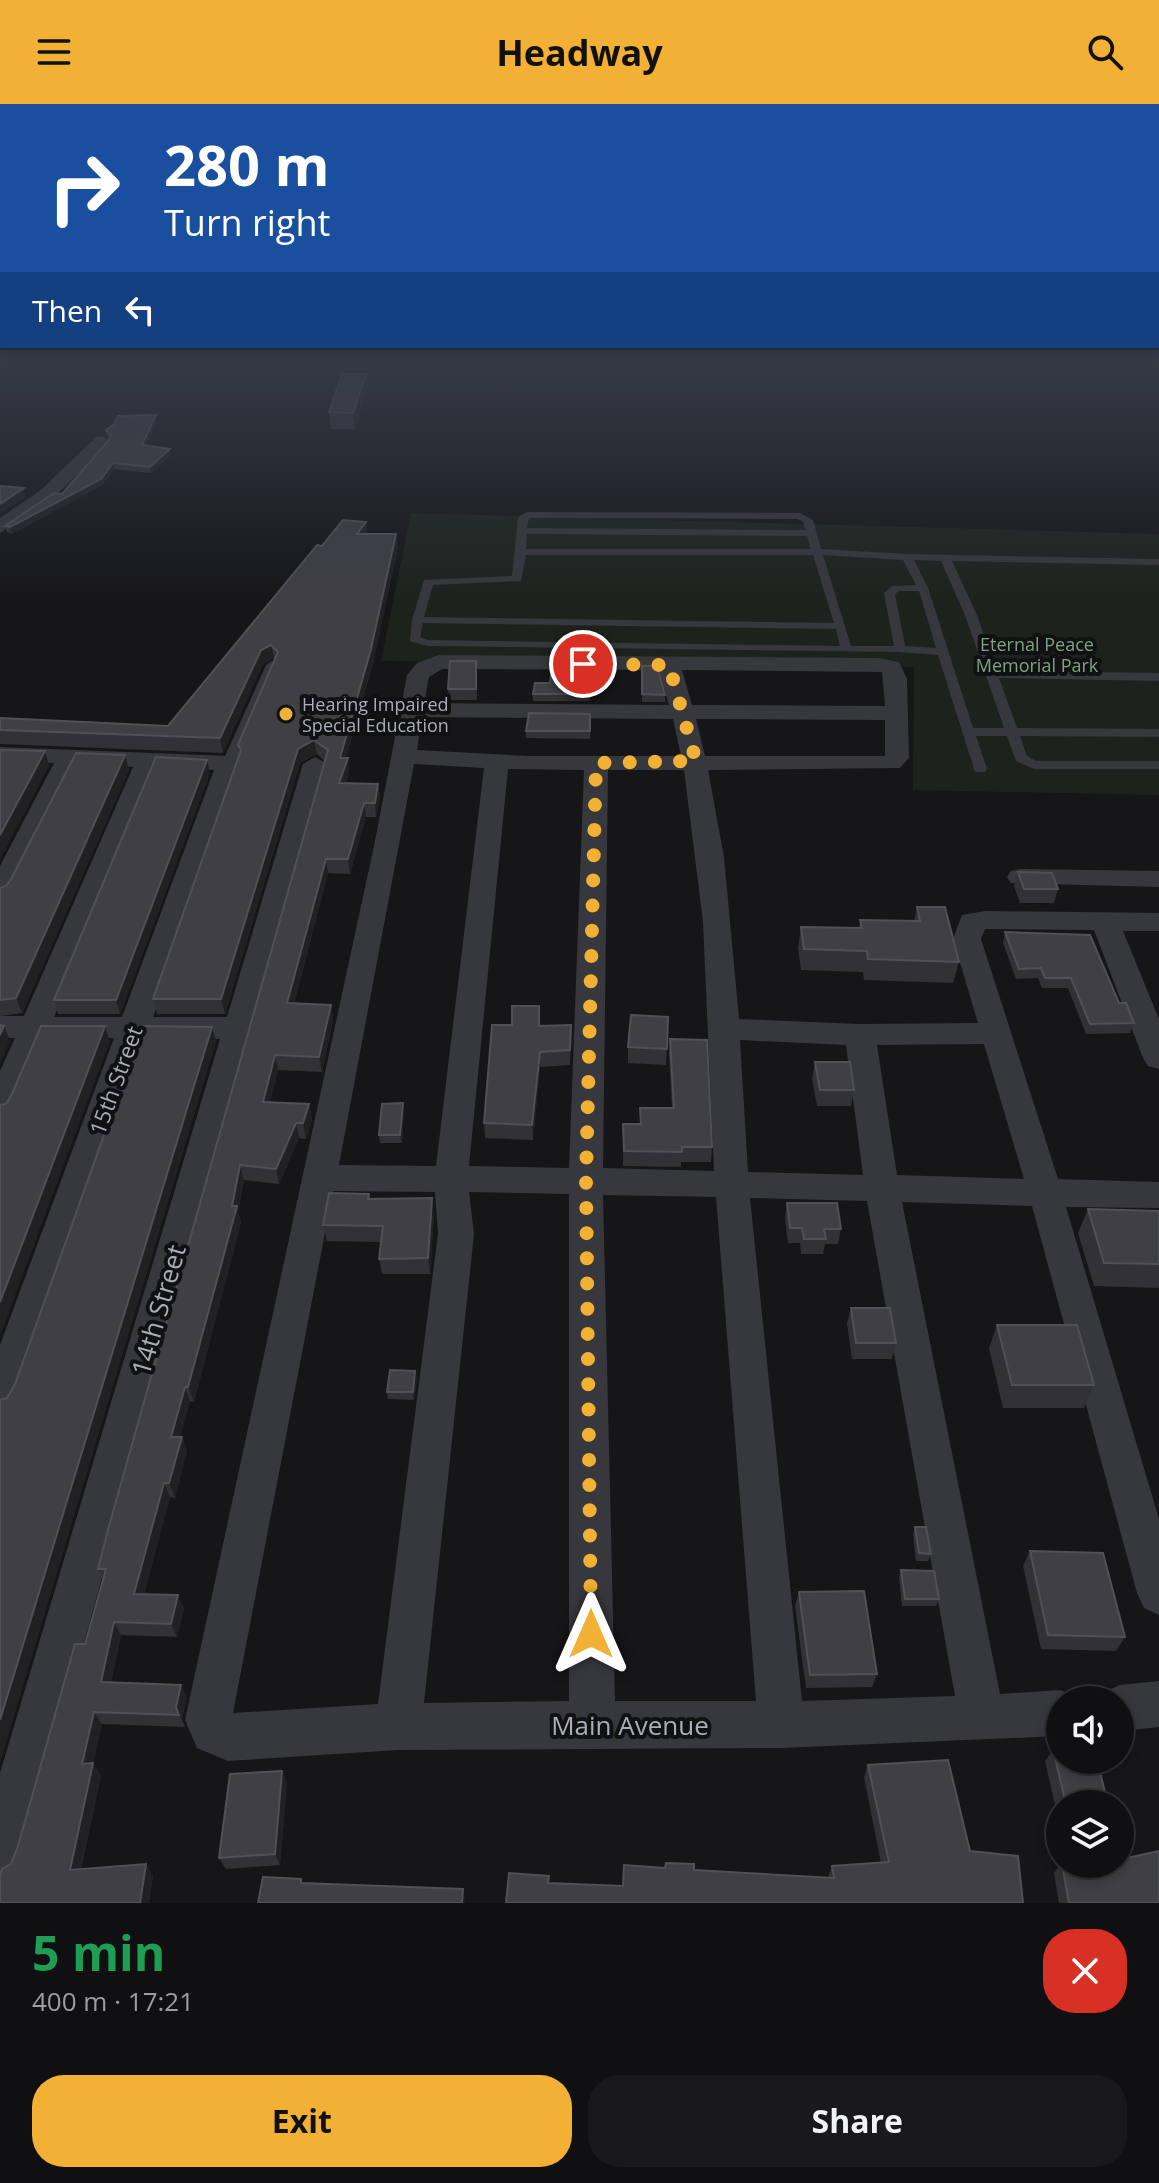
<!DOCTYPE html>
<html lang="en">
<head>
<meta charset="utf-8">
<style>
	:root { --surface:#101012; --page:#19191b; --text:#f1f3f6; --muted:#9c9d9f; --line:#303032; --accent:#f2b134 }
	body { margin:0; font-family:"Open Sans",sans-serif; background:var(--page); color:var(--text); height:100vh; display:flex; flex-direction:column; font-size:30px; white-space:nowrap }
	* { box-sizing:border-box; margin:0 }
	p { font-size:26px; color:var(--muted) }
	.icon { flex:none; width:44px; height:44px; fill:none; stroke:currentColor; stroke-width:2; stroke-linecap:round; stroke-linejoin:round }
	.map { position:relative; height:1799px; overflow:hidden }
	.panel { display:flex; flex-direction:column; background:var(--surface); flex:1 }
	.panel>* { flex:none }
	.top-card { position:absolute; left:0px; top:0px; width:1160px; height:244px; box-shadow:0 4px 12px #0003,0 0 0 2px var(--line); background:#1a4fa0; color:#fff; overflow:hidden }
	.buttons { position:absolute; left:1046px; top:1582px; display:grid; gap:16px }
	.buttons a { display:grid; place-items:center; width:88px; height:88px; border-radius:50%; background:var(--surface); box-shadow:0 4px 12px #0003,0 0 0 2px var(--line); font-size:40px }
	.pin { position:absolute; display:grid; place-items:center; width:68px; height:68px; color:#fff; margin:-34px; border:4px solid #fff; border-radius:50%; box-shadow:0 2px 8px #0007 }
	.me { position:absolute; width:88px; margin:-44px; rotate:0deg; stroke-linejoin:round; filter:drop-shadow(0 0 6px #0008) }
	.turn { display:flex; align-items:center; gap:28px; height:168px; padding:0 32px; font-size:36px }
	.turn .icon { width:104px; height:104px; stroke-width:2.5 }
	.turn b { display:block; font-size:56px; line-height:68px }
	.then { display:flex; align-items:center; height:76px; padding:0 32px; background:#0003; gap:16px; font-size:30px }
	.round { display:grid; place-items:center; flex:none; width:84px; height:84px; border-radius:32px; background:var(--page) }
	.headline { display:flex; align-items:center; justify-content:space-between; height:136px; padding:0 32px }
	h1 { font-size:48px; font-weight:700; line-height:60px; color:#1e9e55 }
	.button { display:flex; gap:16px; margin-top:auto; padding:16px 32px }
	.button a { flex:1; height:92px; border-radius:32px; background:var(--accent); color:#111; font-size:32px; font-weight:700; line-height:92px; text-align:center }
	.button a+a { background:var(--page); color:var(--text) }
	header { display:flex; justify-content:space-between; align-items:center; height:104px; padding:0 32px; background:var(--accent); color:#111; font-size:36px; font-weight:700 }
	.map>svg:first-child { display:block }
	.green { fill:#1c231d }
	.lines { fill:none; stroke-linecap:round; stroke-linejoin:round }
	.lane { fill:#37383d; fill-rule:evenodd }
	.street { fill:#37383d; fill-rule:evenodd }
	.wall { fill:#323236 }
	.shaded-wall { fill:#212124 }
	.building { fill:#3f3f44; stroke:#4f5156; stroke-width:2 }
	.route { stroke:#f2b134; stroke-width:14; stroke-dasharray:0 25.2 }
	.poi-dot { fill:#f2b134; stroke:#111113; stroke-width:3 }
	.labels { text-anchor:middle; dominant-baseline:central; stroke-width:8; stroke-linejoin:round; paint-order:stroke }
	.far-park-label { font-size:18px; fill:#7fa381; stroke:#111113 }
	.far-poi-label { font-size:18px; fill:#a8adb8; stroke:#111113; text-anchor:start }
	.street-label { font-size:22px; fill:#a8adb8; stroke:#111113 }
	.near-street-label { font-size:26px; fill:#a8adb8; stroke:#111113 }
</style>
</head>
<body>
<header><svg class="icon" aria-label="menu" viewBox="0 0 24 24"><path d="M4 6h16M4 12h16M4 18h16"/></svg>Headway<svg class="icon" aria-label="search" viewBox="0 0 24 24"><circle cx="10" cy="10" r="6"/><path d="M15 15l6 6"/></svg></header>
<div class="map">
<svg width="1159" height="1799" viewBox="0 0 1159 1799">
	<rect width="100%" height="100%" fill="#161618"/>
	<polygon class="green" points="411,409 1159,430 1159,691 913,686 914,563 381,557"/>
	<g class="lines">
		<g class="lane">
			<path d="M 527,408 L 800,409 L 813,416 L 821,445 L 907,450 L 1159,455 L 1159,461 L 952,457 L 977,511 L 996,567 L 1159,569 L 1159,577 L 999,574 L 1017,624 L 1159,625 L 1159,633 L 1020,632 L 1027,652 L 1036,657 L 1159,657 L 1159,665 L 1034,665 L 1016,657 L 1007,632 L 976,632 L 987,665 L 985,668 L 975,668 L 938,551 L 899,548 L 427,542 L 410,537 L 412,516 L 424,476 L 512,472 L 518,413 ZM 529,414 L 798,415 L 803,418 L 806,426 L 527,424 ZM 527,430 L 807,432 L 811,445 L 526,445 ZM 526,451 L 813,451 L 834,519 L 424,513 L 433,481 L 521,477 ZM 823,451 L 903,456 L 916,481 L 892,482 L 884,489 L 894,542 L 851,542 ZM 914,456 L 941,457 L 965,511 L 1004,624 L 973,624 L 928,484 ZM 899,487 L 919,487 L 936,544 L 905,542 L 895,490 ZM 423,519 L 836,525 L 840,542 L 428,536 L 420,533 Z"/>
			<polygon points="272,557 278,561 236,659 229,663 224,662 222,659 266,561"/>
		</g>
		<g class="street">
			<polygon points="102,332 110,337 108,341 53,394 0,429 0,414 41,386 96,333"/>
			<path d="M 439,551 L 878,554 L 899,558 L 907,575 L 909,654 L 900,664 L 708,666 L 724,753 L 739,915 L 860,920 L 978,919 L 953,835 L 962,811 L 985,807 L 1159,809 L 1159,827 L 1123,827 L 1159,915 L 1159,965 L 1148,962 L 1143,954 L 1094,826 L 985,825 L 981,835 L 1058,1075 L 1159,1078 L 1159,1104 L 1066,1103 L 1159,1415 L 1159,1511 L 1144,1504 L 1137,1489 L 1032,1102 L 902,1098 L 1000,1590 L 1060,1586 L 1076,1593 L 1078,1596 L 1060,1596 L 1060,1632 L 781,1644 L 398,1646 L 228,1657 L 197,1644 L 185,1616 L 374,742 L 407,571 L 417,559 ZM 442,565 L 659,566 L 669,601 L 424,599 L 429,573 ZM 682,566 L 882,568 L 885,602 L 692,601 ZM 422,613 L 673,615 L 681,652 L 528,652 L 417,646 ZM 696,615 L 885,616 L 885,652 L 705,652 ZM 414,660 L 484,664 L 436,1062 L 339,1061 ZM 508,665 L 584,666 L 569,1064 L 469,1062 ZM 608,666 L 684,666 L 703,818 L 714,1067 L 603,1064 ZM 740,936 L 846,941 L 863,1071 L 748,1068 ZM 984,940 L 1024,1075 L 897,1071 L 877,941 ZM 333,1087 L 435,1088 L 438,1130 L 378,1600 L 233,1609 ZM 469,1088 L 569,1090 L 569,1597 L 424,1599 L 474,1130 ZM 603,1091 L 716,1093 L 756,1597 L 615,1597 ZM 750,1094 L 867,1097 L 955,1592 L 802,1597 Z"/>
			<path d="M 0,643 L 229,652 L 241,659 L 153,913 L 227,913 L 303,660 L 315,653 L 327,660 L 25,1752 L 18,1770 L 0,1777 L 0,1669 L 220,935 L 145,934 L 20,1294 L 14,1306 L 0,1311 L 0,1241 L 114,934 L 45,934 L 16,1004 L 11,1012 L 0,1016 L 0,967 L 15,934 L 0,934 L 0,912 L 24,912 L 133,663 L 78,660 L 14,788 L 10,794 L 0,797 L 0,762 L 54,659 L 0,657 ZM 157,663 L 214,666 L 122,913 L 54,913 Z"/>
			<polygon points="1021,765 1159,767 1159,783 1011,779 1007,773 1011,767"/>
			<polygon points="1159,1577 1159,1623 1120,1627 1120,1596 1100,1596 1104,1588 1120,1581"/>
		</g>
	</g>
	<g class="wall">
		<polygon points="366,270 367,285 355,325 331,325 329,308"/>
		<polygon points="157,318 146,341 170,345 171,351 151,369 114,365 102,381 12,430 7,428 5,422 62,390 109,336 110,334 107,332 106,326"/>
		<polygon points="366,418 367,430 398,443 373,559 346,654 348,654 349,669 346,679 378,680 380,694 376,713 366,713 350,770 328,769 294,900 331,901 333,916 322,968 278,966 270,998 309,1000 312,1016 306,1035 299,1034 279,1080 244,1076 238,1108 241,1118 194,1298 190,1297 180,1333 182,1333 187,1347 175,1394 170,1393 144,1490 184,1504 177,1533 121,1531 111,1578 187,1593 182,1615 185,1623 102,1620 93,1660 101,1671 81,1765 153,1771 149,1799 0,1799 11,1760 18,1742 85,1540 103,1475 98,1465 325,657 317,650 300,659 225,910 157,910 153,895 240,650 238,641 275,556 274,554 263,560 223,649 0,640 0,614 168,622 322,442"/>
		<polygon points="476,557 477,596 449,596 448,585"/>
		<polygon points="572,561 571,578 589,578 590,597 533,597 533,590 550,579"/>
		<polygon points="642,562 665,591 665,598 642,598"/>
		<polygon points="590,610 590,635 526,634 526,627"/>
		<polygon points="129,666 22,909 0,912 0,784 6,782"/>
		<polygon points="210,669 120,910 58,910 54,896"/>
		<polygon points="1018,768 1058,785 1054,799 1020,799 1014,782"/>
		<polygon points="917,803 959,858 953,879 864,876 863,868 801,866 798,844 801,823 859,824 860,816 914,817"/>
		<polygon points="1005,828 1119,899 1134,919 1130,929 1086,930 1068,884 1042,884 1038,874 1016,875 1003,839"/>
		<polygon points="668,913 666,961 628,959 628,943"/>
		<polygon points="571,921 570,961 540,963 533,1036 485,1034 484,1019 540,922"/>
		<polygon points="670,935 712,1043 711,1058 681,1058 681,1063 623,1062 623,1020 640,1020 640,1004 672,1004 669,950"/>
		<polygon points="815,958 854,986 851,1002 817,1002 812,975"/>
		<polygon points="404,1007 402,1039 380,1039 379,1031"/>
		<polygon points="369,1090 370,1095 434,1110 430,1170 382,1170 379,1155 381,1138 327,1137 323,1121"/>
		<polygon points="787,1099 841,1125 838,1140 825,1140 823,1150 801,1150 800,1139 788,1139 785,1114"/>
		<polygon points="1088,1105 1159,1107 1159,1184 1094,1182 1078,1129"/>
		<polygon points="851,1204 896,1239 892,1255 852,1255 847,1219"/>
		<polygon points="997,1221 1094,1281 1084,1304 1003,1304 989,1244"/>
		<polygon points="415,1267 417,1274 414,1296 388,1295 387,1288"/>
		<polygon points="915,1423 931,1450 928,1457 916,1457 913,1430"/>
		<polygon points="1030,1447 1125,1533 1116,1547 1041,1545 1023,1462"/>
		<polygon points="901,1466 939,1495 936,1502 902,1502 899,1473"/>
		<polygon points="799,1488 877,1570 872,1583 806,1584 795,1502"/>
		<polygon points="1053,1646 1108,1700 1060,1700 1060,1722 1045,1657"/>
		<polygon points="868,1661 1023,1799 506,1799 549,1772 549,1779 623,1782 694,1766 828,1773 832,1762 881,1759 864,1673"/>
		<polygon points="287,1679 280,1761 226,1765 219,1754"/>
		<polygon points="1122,1755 1159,1799 1059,1799 1054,1769 1061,1760 1120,1760"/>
	</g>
	<g class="shaded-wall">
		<polygon points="366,270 367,285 355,325 353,309"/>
		<polygon points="156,311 157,318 144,347 142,341"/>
		<polygon points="170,345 171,351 151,369 150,363"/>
		<polygon points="113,359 114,365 102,381 12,430 10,423"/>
		<polygon points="24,384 26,393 0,410 0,400"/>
		<polygon points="366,418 367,431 357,430"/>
		<polygon points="396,430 398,443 373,559 342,668 340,654"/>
		<polygon points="271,541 274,554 263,560 223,649 220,634 261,546"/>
		<polygon points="314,636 317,650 300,659 225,910 221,895 298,645"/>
		<polygon points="45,647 49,662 0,756 0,731"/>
		<polygon points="125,651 129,666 22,909 16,894"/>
		<polygon points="348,654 349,669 341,693 339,679"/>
		<polygon points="207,656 210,669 120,910 116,896"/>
		<polygon points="378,680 380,694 376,713 375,699"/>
		<polygon points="364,699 366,713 350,770 348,755"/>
		<polygon points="326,755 328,769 290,915 287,899"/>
		<polygon points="331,901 333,916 322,968 319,953"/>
		<polygon points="4,922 10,937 0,960 0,931"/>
		<polygon points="105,922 110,937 0,1232 0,1198"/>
		<polygon points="212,923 216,938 0,1659 0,1616"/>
		<polygon points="540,948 540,963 533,1036 532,1021"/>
		<polygon points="275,951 278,966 266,1013 263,998"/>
		<polygon points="403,999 404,1007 402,1039 400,1031"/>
		<polygon points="309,1000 312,1016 306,1035 303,1019"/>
		<polygon points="296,1019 299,1034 279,1080 276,1065"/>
		<polygon points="240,1061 244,1076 238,1108 241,1118 194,1298 188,1283 232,1102"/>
		<polygon points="432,1094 434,1110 430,1170 428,1154"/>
		<polygon points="415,1267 417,1274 414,1296 413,1288"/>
		<polygon points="185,1283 190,1297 176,1347 171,1333"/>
		<polygon points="182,1333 187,1347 175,1394 169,1379"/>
		<polygon points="164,1379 170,1393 141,1503 134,1490"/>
		<polygon points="178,1491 184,1504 177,1533 171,1520"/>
		<polygon points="114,1518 121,1531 108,1590 101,1578"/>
		<polygon points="181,1581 187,1593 182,1615 185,1623 176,1603"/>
		<polygon points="94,1608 102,1620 93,1660 101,1671 78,1776 70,1766 82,1660"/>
		<polygon points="282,1667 287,1679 280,1761 275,1750"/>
		<polygon points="146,1760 153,1771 149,1799 140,1799"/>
		<polygon points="463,1785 465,1799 462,1799"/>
	</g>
	<g class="building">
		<polygon points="342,270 366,270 353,309 329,308"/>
		<polygon points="156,311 142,341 170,345 150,363 113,359 101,375 10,423 5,422 54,389 62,390 109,336 111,330 106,326 113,321 118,312"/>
		<polygon points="0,382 24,384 0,400"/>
		<polygon points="343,416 366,418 357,430 396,430 371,545 340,654 348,654 339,679 378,680 375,699 364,699 348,755 326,755 287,899 331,901 319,953 275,951 263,998 309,1000 303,1019 296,1019 276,1065 240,1061 232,1102 237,1102 188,1283 185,1283 171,1333 182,1333 169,1379 164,1379 134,1490 178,1491 171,1520 114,1518 101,1578 181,1581 176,1603 179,1611 94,1608 82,1660 93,1659 70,1766 146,1760 140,1799 0,1799 0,1771 2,1765 11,1760 18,1742 75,1540 85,1540 106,1465 98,1465 109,1422 328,646 314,636 298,645 221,895 153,895 241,646 238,641 278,548 271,541 261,546 220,634 0,626 0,614 168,622 317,441 322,442"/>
		<polygon points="450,557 476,557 476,585 448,585"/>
		<polygon points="552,561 572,561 570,578 589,578 590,590 533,590 535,579 550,579"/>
		<polygon points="642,562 657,562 665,591 642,590"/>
		<polygon points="529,609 590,610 590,627 526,627"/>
		<polygon points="0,646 45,647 0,731"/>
		<polygon points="76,649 125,651 16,894 0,896 0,784 6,782 11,775"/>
		<polygon points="156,653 207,656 116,896 54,896"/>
		<polygon points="1018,768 1052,769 1058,785 1024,785"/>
		<polygon points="917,803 945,803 959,858 868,855 867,847 804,845 801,823 862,824 860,816 920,817"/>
		<polygon points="1005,828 1090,831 1119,899 1126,899 1134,919 1090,920 1071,874 1045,874 1041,864 1019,865"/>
		<polygon points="512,902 539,902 539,922 571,921 570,946 540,948 532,1021 484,1019 492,921 512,921"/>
		<polygon points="631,911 668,913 667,945 628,943"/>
		<polygon points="0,921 4,922 0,931"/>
		<polygon points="41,922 105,922 0,1198 0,1001 6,1000 12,990"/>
		<polygon points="143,922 212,923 0,1616 0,1296 7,1294 15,1280"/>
		<polygon points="670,935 707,936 712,1043 682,1043 682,1048 624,1047 623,1020 641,1020 640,1004 674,1004"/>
		<polygon points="815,958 850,958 854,986 820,986"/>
		<polygon points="403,999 400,1031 379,1031 382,1000"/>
		<polygon points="329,1089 369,1090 368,1095 432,1094 428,1154 379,1155 383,1122 323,1121"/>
		<polygon points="787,1099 837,1099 841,1125 824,1125 826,1135 804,1135 802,1124 790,1124"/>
		<polygon points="1088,1105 1159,1107 1159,1160 1104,1159"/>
		<polygon points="851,1204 890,1204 896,1239 856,1239"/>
		<polygon points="997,1221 1077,1221 1094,1281 1012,1281"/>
		<polygon points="390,1266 415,1267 413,1288 387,1288"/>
		<polygon points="915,1423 926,1423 931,1450 919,1449"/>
		<polygon points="1030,1447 1103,1449 1125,1533 1048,1531"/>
		<polygon points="901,1466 934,1467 939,1495 905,1495"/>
		<polygon points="864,1487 877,1570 810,1571 799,1488"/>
		<polygon points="1053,1646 1060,1646 1060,1656 1097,1656 1108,1700 1066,1700"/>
		<polygon points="948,1656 970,1747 1018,1752 1023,1799 506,1799 509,1769 549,1772 548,1779 623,1782 624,1761 665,1764 666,1759 694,1760 694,1766 834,1774 832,1762 889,1758 868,1661"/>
		<polygon points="282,1667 275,1750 219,1754 230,1670"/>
		<polygon points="1120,1747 1122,1755 1159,1747 1159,1799 1069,1799 1062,1760 1120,1760"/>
		<polygon points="263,1773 301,1775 301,1779 463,1785 462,1799 258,1799"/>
	</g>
	<linearGradient id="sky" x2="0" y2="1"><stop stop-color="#0c0c0d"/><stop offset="0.49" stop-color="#363c48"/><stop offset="1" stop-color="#363c48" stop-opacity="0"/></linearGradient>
	<rect width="1159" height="498" fill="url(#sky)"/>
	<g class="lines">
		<polyline class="route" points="583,560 669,561 696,657 596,659 586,1075 591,1530"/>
	</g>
	<circle class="poi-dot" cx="286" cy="610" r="8"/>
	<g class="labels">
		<g class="far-park-label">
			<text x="1037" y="540">Eternal Peace<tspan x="1037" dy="21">Memorial Park</tspan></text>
		</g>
		<g class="far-poi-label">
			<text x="302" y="600">Hearing Impaired<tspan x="302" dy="21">Special Education</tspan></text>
		</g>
		<g class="street-label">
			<text transform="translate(115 976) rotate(-70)">15th Street</text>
		</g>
		<g class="near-street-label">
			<text transform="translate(158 1206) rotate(-74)">14th Street</text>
			<text x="630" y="1621">Main Avenue</text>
		</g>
	</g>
</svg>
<div class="buttons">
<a><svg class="icon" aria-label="sound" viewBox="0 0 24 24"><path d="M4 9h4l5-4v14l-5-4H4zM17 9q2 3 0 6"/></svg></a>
<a><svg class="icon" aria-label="layers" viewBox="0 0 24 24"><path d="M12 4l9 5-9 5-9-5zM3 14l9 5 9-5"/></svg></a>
</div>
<div class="pin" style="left:583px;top:560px;background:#d93025"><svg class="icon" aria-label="arrive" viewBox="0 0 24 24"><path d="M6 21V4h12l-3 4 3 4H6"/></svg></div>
<svg class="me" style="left:591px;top:1530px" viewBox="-20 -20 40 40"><path d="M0-17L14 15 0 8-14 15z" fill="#f2b134" stroke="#fff" stroke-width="4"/></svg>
<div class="top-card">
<div class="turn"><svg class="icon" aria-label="right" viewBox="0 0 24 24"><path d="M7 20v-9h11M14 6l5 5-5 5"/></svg><div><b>280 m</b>Turn right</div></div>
<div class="then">Then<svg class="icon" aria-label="left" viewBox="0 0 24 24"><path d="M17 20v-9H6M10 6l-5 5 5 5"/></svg></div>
</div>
</div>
<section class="panel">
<div class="headline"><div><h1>5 min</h1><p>400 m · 17:21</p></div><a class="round" style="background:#d93025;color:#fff"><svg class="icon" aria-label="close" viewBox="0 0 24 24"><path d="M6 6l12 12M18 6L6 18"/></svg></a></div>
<div class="button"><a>Exit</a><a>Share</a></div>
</section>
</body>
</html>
